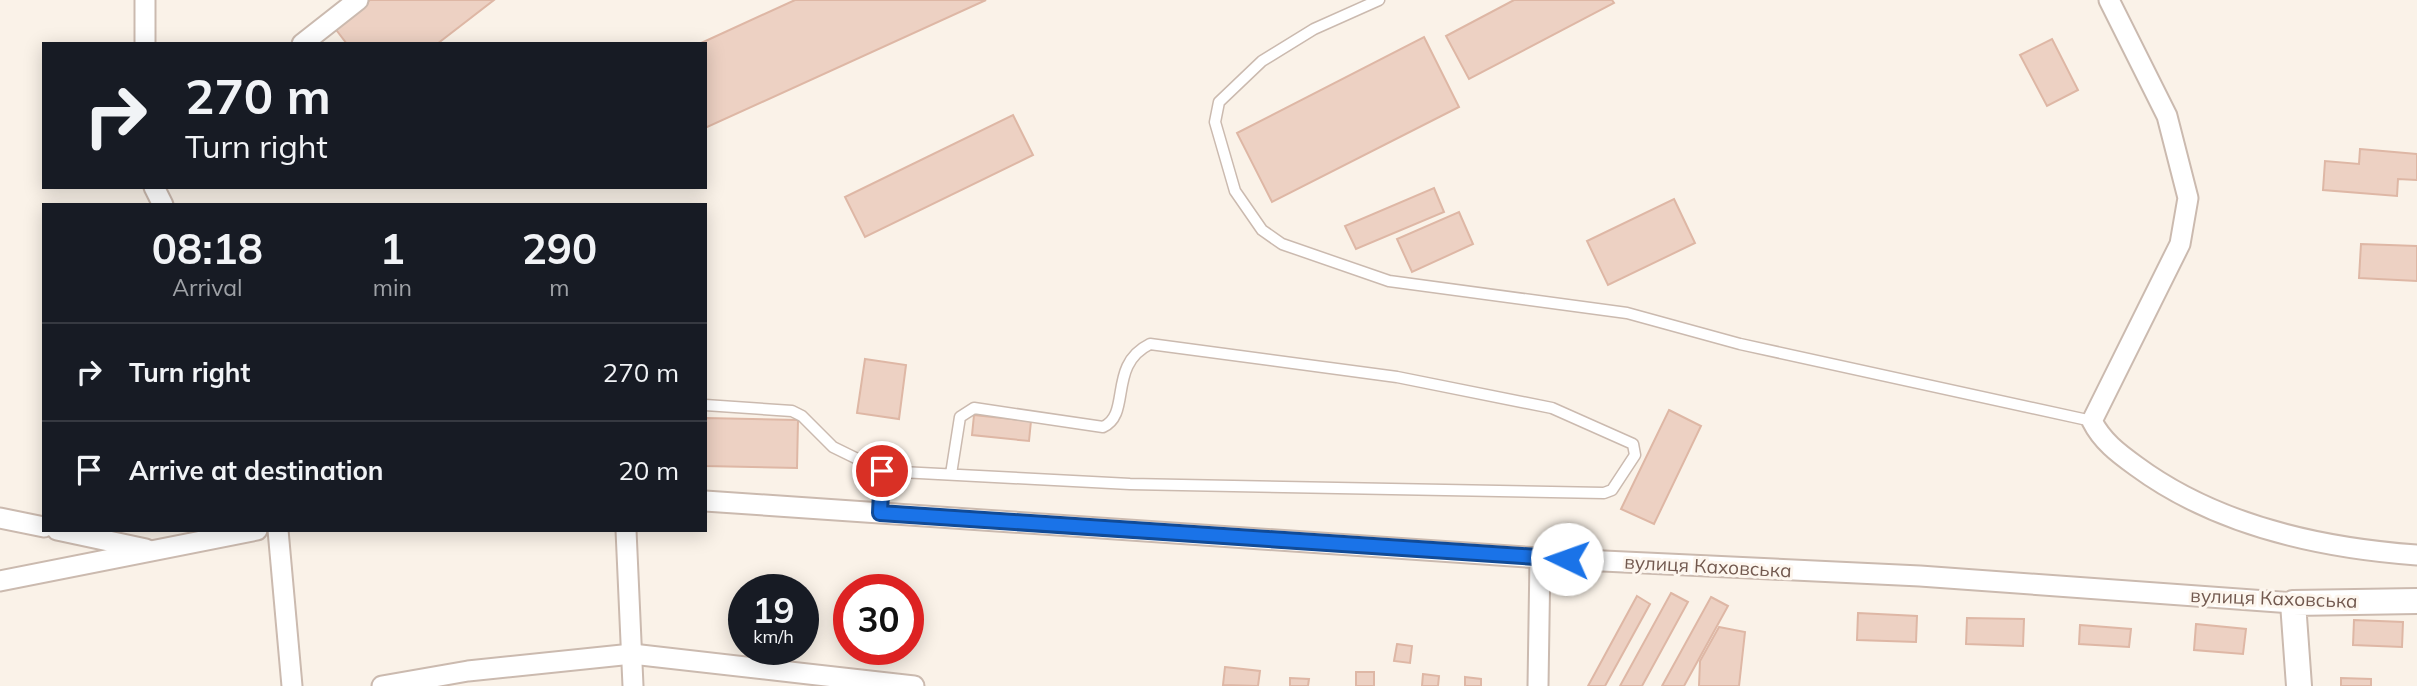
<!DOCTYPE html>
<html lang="en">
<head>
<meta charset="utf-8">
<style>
	:root { --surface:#171b24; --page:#20242c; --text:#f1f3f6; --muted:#9ea1a6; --line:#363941 }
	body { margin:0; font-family:Mulish,sans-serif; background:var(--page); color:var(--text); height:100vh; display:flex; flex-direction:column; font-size:26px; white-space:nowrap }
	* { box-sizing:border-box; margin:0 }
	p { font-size:23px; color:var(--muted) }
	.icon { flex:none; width:38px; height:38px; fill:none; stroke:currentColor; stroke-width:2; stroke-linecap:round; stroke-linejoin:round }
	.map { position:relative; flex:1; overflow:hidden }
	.sheet { position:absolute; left:42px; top:203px; width:665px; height:329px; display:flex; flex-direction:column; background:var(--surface); border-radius:0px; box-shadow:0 4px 18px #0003 }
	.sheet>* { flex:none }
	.top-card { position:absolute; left:42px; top:42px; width:665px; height:147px; border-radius:0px; box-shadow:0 4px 18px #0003; background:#171b24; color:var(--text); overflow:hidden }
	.speed { position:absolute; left:728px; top:574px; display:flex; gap:14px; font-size:35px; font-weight:700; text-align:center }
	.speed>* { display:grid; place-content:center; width:91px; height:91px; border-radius:50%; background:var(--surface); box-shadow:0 4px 18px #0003; line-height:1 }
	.speed small { font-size:18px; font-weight:400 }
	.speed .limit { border:10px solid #d22; background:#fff; color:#111 }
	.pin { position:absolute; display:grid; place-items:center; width:60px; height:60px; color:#fff; margin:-30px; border:4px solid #fff; border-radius:50%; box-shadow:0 2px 7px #0007 }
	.me { position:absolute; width:77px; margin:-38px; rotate:273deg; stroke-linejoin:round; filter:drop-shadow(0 0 5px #0008) }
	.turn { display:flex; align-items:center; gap:24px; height:147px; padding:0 28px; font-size:32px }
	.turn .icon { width:91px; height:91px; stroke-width:2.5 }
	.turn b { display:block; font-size:49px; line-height:60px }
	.eta { display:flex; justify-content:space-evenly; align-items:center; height:119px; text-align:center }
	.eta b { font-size:42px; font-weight:700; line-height:49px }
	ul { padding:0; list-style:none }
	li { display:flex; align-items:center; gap:21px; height:98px; padding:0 28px; border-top:2px solid var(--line) }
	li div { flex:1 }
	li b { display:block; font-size:26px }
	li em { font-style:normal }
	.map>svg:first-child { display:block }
	.building { fill:#edd1c3; stroke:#deb7a5; stroke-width:2 }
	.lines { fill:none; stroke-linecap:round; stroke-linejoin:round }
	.service-casing { stroke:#cbbaaf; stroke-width:13 }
	.minor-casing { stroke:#cbbaaf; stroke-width:23 }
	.tertiary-casing { stroke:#cbbaaf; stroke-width:28 }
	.service { stroke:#fff; stroke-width:10 }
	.minor { stroke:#fff; stroke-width:19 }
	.tertiary { stroke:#fff; stroke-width:24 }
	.route-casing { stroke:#114b97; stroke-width:18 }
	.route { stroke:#1a73e8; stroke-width:12 }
	.labels { text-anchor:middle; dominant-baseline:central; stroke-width:6; stroke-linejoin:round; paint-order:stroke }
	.street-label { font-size:19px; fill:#72594f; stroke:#fdf6ee }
</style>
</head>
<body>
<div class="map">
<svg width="2417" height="686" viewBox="0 0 2417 686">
	<rect width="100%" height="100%" fill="#faf2e8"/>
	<g class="building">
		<polygon points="370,0 494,0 437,44 347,44 334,27"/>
		<polygon points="795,0 986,0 705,128 705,44 699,44"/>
		<polygon points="1514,0 1612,0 1614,3 1469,79 1446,36"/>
		<polygon points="1424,37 1459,107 1272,202 1237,133"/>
		<polygon points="2052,39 2078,90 2047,106 2020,55"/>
		<polygon points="1013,115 1033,155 865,237 845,197"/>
		<polygon points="2360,149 2417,154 2417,180 2398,179 2397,196 2323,190 2325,161 2359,164"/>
		<polygon points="1434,188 1444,212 1356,249 1345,226"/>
		<polygon points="1674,199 1695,243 1608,285 1587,241"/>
		<polygon points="1459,212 1473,244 1412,272 1397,239"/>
		<polygon points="2361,244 2417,246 2417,281 2359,278"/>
		<polygon points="865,359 906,365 899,419 857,413"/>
		<polygon points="1669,410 1701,426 1654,524 1621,509"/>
		<polygon points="974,415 1031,421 1029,441 972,435"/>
		<polygon points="705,418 798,420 797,468 705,466"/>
		<polygon points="1671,593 1688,602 1642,686 1620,686"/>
		<polygon points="1637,596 1650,604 1605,686 1588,686"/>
		<polygon points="1711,597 1728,606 1684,686 1662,686"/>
		<polygon points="1858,613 1917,616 1916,642 1857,640"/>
		<polygon points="1967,618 2024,619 2023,646 1966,644"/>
		<polygon points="2354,620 2403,622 2402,647 2353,645"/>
		<polygon points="2196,624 2246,629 2243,654 2194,650"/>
		<polygon points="2080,625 2131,629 2129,647 2079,644"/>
		<polygon points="1719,627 1745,632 1739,686 1699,686 1700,661"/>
		<polygon points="1397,644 1412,646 1410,663 1394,661"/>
		<polygon points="1225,667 1260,671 1258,686 1223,685"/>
		<rect x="1356" y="672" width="18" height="14"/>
		<polygon points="1423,674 1439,676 1438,686 1422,686"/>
		<polygon points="1465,677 1481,679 1481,686 1465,686"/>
		<polygon points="1290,678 1309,679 1308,686 1290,686"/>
		<polygon points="2341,678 2371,679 2371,686 2341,686"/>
	</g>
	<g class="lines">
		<g class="service-casing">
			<g id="service">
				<polyline points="1379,0 1314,29 1262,61 1219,102 1215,122 1235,191 1262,230 1282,244 1389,281 1627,313 1740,344 2092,421"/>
				<path d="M 705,405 L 792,411 L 802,416 L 833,447 L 882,471 L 1130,484 L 1604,493 L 1612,490 L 1635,455 L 1633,444 L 1552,408 L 1397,377 L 1150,344 C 1107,365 1132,414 1103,427 L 974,408 L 960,417 L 951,474"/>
				<polyline points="880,513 882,471"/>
			</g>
		</g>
		<g class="minor-casing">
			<g id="minor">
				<path d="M 2109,0 L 2167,116 L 2188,198 L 2180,244 L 2092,421 C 2102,441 2118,453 2136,466 C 2216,525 2319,548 2417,555"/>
				<polyline points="145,44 145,0"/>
				<polyline points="302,44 358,0"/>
				<polyline points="154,187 163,205"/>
				<polyline points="705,501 1540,558 1920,576 2293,603"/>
				<polyline points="0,518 44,527"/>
				<polyline points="57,530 146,549"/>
				<polyline points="278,530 292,686"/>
				<polyline points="626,530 633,686"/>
				<polyline points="0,581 257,530"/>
				<polyline points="382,686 468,671 632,654 914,686"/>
				<polyline points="1538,686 1540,558"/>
			</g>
		</g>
		<g class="tertiary-casing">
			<polyline id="tertiary" points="2299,686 2293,603 2417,601"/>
		</g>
		<use href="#service" class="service"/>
		<use href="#minor" class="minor"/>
		<use href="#tertiary" class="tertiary"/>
	</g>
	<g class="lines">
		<g class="route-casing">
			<polyline id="route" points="882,471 880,513 1567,559"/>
		</g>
		<use href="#route" class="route"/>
	</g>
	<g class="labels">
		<g class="street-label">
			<text transform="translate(1708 566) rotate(3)">вулиця Каховська</text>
			<text transform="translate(2274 598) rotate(2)">вулиця Каховська</text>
		</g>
	</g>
</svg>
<div class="speed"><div>19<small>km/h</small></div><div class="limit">30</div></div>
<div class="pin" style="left:882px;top:471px;background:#d93025"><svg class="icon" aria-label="arrive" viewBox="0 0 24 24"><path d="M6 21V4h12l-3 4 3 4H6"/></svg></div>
<svg class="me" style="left:1567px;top:559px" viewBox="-20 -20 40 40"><circle r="19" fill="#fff"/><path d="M0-13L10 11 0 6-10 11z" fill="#1a73e8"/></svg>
<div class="top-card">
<div class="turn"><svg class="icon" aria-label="right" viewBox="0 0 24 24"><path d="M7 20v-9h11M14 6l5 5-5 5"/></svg><div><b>270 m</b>Turn right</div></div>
</div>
<section class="sheet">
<div class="eta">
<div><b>08:18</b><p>Arrival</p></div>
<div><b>1</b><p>min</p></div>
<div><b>290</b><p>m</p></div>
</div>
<ul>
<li><svg class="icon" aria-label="right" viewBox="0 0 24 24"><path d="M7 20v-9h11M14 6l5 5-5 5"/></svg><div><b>Turn right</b></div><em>270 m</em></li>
<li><svg class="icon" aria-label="arrive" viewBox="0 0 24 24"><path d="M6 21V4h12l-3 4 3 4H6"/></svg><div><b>Arrive at destination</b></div><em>20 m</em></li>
</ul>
</section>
</div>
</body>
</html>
